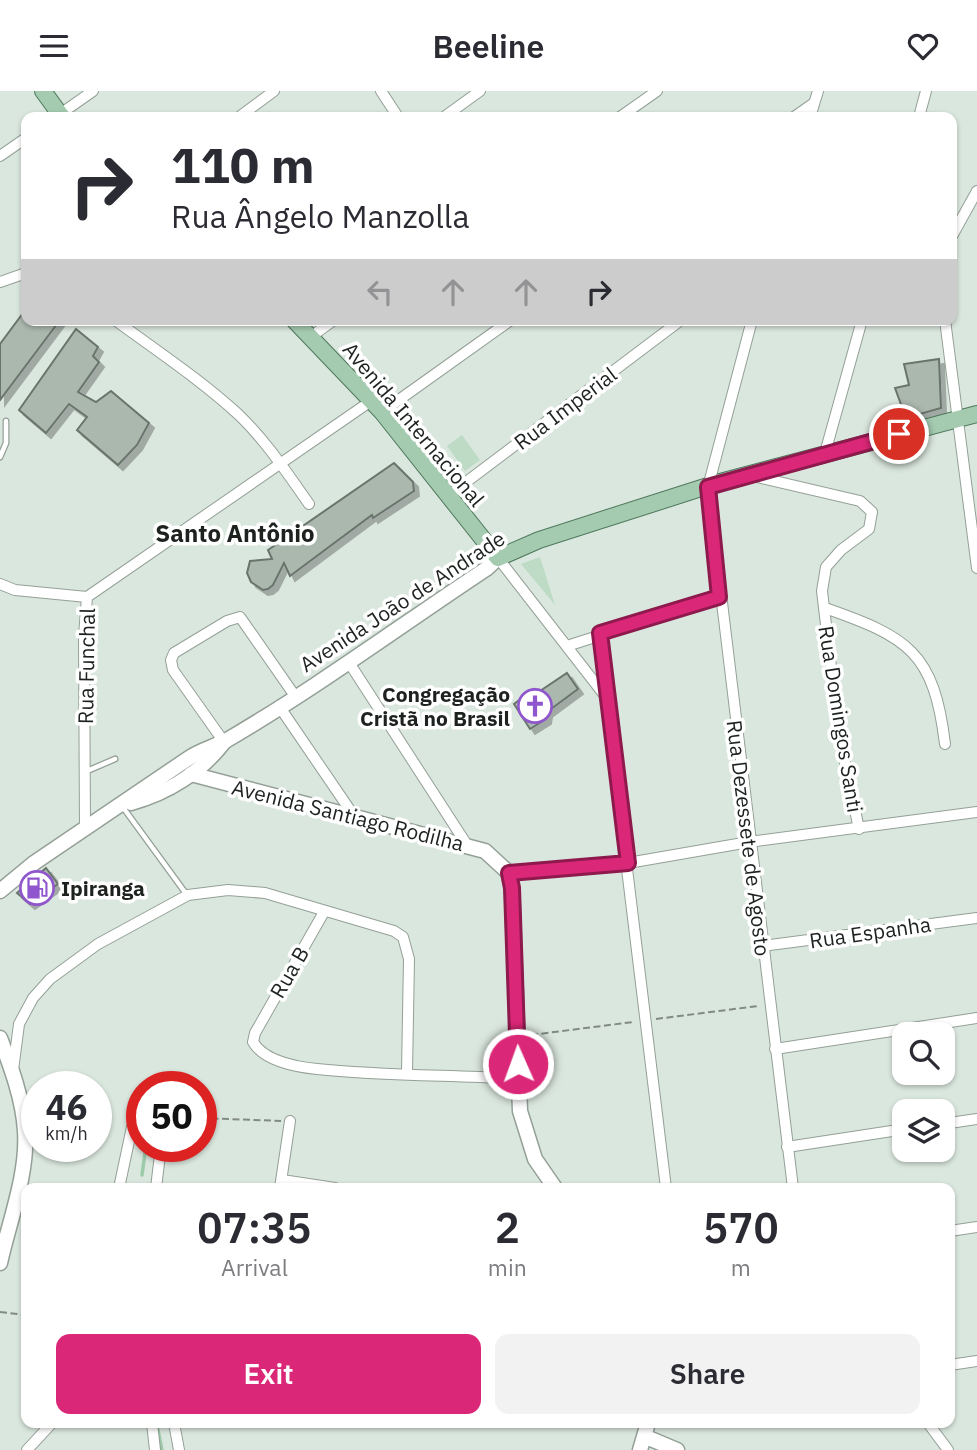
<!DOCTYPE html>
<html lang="en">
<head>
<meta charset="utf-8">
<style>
	:root { --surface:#fff; --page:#f2f2f3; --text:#2b2b33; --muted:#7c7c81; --accent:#db2777 }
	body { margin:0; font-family:"IBM Plex Sans",sans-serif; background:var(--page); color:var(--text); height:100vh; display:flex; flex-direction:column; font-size:26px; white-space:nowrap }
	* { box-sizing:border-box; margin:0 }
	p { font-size:23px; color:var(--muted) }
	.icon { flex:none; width:38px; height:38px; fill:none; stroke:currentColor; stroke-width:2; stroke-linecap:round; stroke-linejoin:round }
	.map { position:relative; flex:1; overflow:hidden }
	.side { position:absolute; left:21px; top:1092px; width:934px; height:245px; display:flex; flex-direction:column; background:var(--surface); border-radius:14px; box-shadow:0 2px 5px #0004 }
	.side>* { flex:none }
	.guide { position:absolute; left:21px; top:21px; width:936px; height:214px; border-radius:14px; box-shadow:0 2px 5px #0004; background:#fff; color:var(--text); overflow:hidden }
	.controls { position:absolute; left:892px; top:931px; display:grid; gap:14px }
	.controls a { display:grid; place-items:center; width:63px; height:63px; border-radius:14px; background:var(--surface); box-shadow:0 2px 5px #0004; font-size:35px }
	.speed { position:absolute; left:21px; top:980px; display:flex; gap:14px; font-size:35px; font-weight:700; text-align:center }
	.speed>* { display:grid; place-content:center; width:91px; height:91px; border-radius:50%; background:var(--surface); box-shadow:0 2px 5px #0004; line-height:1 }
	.speed small { font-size:18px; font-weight:400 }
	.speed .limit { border:10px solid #d22; background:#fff; color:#111 }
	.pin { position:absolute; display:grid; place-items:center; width:60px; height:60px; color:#fff; margin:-30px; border:4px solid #fff; border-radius:50%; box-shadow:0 2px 7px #0007 }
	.me { position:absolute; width:77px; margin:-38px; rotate:358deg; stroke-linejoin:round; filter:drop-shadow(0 0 5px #0008) }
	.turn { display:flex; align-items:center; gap:24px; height:147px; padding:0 35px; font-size:32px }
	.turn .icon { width:91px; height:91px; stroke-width:2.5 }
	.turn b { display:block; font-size:49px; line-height:60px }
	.lanes { display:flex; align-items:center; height:66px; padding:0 35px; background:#0003; justify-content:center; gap:35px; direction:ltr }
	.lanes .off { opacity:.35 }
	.eta { display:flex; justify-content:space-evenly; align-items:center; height:119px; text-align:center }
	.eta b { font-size:42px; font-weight:600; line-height:49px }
	.action { display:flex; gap:14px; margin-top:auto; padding:14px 35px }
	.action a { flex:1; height:80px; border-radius:14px; background:var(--accent); color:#fff; font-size:28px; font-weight:600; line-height:80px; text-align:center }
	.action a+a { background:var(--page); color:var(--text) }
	header { display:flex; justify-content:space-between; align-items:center; height:91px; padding:0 35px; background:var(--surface); font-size:32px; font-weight:600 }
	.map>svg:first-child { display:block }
	.green { fill:#bedbc6 }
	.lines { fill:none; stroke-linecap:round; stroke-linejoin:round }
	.stream { stroke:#9ccbaa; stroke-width:3.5 }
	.building { fill:#abb8ae; stroke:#69746c; stroke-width:2; filter:url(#shadow) }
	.lane-casing { stroke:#94a097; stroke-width:7 }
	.street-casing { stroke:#94a097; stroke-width:12 }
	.secondary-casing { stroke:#94a097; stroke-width:17 }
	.primary-casing { stroke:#4e785b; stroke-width:18 }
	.path { stroke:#818a84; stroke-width:2; stroke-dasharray:7 3.5; stroke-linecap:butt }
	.lane { stroke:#fff; stroke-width:4.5 }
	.street { stroke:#fff; stroke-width:10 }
	.secondary { stroke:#fff; stroke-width:14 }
	.primary { stroke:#a4cab0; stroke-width:16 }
	.route-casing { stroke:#8e194d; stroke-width:18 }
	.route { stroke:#db2777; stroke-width:12 }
	.labels { text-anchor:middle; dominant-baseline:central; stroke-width:7; stroke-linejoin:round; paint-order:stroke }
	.street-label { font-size:21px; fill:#1d221f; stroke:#fff }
	.poi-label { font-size:21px; font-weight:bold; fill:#1d221f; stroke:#fff; text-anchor:end }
	.quarter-label { font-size:24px; font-weight:bold; fill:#1d221f; stroke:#fff }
</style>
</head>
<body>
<header><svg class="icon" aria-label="menu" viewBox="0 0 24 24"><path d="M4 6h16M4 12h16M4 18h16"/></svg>Beeline<svg class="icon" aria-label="heart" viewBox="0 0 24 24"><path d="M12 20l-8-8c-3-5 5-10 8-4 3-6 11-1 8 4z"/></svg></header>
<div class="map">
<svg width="977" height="1359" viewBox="0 0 977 1359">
	<defs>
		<filter id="shadow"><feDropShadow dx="5" dy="5" stdDeviation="0" flood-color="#0004"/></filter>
	</defs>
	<rect width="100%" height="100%" fill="#dae7de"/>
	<g class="green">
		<polygon points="462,344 480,369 465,380 447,355"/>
		<polygon points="540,466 555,514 521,473"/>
	</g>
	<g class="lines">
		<g class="stream">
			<polyline points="142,1084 146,1055"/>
			<polyline points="157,1334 162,1359"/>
		</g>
	</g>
	<g class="building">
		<polygon points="26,218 26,229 60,229 0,309 0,253"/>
		<polygon points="76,238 98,256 93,265 99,271 78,301 96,311 111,300 149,332 137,354 118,374 77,339 87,326 69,313 46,342 19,319"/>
		<polygon points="939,268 941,317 906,327 895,297 909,294 904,273"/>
		<polygon points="394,372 413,391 414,400 373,427 372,424 290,485 284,472 273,494 268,498 263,499 251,491 247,482 250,470 272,468 268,459"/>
		<polygon points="567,582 578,598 547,621 546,628 530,638 514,613 534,598 537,602"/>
		<polygon points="46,777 58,793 30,813 17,802"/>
	</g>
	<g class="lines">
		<g class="lane-casing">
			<g id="lane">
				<polyline points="0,366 6,352 6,330"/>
				<polyline points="87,680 115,668"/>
				<polyline points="122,715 187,804"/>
			</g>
		</g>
		<g class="street-casing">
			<g id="street">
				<polyline points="381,0 398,26"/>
				<polyline points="56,26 93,0"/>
				<polyline points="239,26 274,0"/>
				<polyline points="444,26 480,0"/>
				<polyline points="620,26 657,0"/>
				<polyline points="794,26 814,12"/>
				<polyline points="810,26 818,0"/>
				<polyline points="919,26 926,0"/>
				<polyline points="0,65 26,47"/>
				<polyline points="952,145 977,100"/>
				<polyline points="0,191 26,182"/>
				<path d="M 115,229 C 157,260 201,289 239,324 C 266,350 287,382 309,413"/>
				<polyline points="752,229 708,396 793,1097"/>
				<polyline points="945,229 977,477"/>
				<polyline points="312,245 334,229"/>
				<polyline points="382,321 511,229"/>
				<polyline points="825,362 862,229"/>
				<polyline points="753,385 860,410 872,421 869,438 841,459 826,476 822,500 839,643 859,738"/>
				<polyline points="449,404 681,229"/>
				<polyline points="498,467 606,606 666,1097"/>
				<polyline points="0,493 15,499 87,506"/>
				<path d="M 825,517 C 908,546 934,561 945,653"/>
				<polyline points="600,542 606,604"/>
				<polyline points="567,555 719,506"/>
				<polyline points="348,570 467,754"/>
				<polyline points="279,615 354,725"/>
				<polyline points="224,651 173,579 171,569 174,562 227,530 240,526 295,605"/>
				<polyline points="85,737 84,545 87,506 371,310"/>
				<polyline points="509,782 628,772 749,751 977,721"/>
				<path d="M 324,821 L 255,942 L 253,951 C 264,970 297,976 317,978 C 383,985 452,984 519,988"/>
				<polyline points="762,855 977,827"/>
				<polyline points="775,958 977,927"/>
				<polyline points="13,979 19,933 33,907 50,888 98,853 188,804 228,799 265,802 394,840 403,846 409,868 407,981"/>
				<polyline points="943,1033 977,1028"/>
				<polyline points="787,1056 905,1038"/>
				<polyline points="282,1089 335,1097"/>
				<polyline points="119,1097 132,1036 142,1027"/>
				<polyline points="156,1097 161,1055"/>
				<polyline points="280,1097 290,1030"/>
				<polyline points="950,1140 977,1136"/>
				<polyline points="950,1274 977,1270"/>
				<polyline points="152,1332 155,1359"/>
				<polyline points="174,1332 179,1359"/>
				<polyline points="928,1332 948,1359"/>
				<polyline points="27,1359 52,1332"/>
			</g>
		</g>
		<g class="secondary-casing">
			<g id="secondary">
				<polyline points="191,683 485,760 509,782 512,797 520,1020 535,1068 555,1097"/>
				<path d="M 131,712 C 168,702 201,681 224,651"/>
				<path d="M 0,800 L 34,772 L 189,667 C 201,659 214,656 227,649 C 316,597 400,535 486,478 L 498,467"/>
				<path d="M 0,947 C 11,976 23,1008 25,1040 C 28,1083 9,1131 0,1172"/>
				<polyline points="646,1346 677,1359"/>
				<polyline points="640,1359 648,1332"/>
			</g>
		</g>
		<g class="primary-casing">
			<g id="primary">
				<polyline points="43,0 62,26"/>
				<polyline points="294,229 382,321 498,467 539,449 720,391 977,323"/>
			</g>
		</g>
		<g class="path">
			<polyline points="656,928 758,915"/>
			<polyline points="531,944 633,931"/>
			<polyline points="201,1027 281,1030"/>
			<polyline points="0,1221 26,1224"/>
		</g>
		<use href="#lane" class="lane"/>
		<use href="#street" class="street"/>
		<use href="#secondary" class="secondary"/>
		<use href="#primary" class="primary"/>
	</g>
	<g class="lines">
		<g class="route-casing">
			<polyline id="route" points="518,973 512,797 509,782 628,772 600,542 719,506 708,396 899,343"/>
		</g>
		<use href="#route" class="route"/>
	</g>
	<defs>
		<g id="church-ring" transform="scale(1.75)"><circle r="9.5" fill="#fff" stroke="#8f56cd" stroke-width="1.5"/><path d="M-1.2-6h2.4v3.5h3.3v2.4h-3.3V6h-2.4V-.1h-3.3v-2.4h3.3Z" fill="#8f56cd"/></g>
		<g id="fuel-ring" transform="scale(1.75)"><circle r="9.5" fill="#fff" stroke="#8f56cd" stroke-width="1.5"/><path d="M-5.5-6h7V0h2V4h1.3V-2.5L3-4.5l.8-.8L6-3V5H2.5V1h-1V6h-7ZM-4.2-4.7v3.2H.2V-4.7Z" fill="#8f56cd"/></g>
	</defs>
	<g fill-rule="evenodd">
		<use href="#church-ring" x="535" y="615"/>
		<use href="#fuel-ring" x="37" y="797"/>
	</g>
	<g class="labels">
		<g class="street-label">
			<text transform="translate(565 317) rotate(-37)">Rua Imperial</text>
			<text transform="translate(414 333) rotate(50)">Avenida Internacional</text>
			<text transform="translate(402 510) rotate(-33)">Avenida João de Andrade</text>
			<text transform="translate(86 575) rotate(-89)">Rua Funchal</text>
			<text transform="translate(841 628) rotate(81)">Rua Domingos Santi</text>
			<text transform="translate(348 724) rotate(14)">Avenida Santiago Rodilha</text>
			<text transform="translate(749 747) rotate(83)">Rua Dezessete de Agosto</text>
			<text transform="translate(870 841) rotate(-8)">Rua Espanha</text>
			<text transform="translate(289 881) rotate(-60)">Rua B</text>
		</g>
		<g class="poi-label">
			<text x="510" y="603">Congregação<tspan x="510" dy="24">Cristã no Brasil</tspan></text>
			<text x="61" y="797" text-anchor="start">Ipiranga</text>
		</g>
		<g class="quarter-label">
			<text x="235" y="442">Santo Antônio</text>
		</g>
	</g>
</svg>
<div class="controls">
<a><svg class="icon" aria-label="search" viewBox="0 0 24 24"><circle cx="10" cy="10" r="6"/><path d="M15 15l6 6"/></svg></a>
<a><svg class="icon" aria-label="layers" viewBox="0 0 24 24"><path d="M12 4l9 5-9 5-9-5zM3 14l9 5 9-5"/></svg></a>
</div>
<div class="speed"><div>46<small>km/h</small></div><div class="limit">50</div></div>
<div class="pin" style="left:899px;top:343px;background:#d93025"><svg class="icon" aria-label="arrive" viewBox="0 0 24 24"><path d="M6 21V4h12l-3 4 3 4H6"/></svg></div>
<svg class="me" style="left:518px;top:973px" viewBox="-20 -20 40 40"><circle r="17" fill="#db2777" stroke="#fff" stroke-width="3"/><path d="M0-11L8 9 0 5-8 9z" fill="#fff"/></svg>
<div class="guide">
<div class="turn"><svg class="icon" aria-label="right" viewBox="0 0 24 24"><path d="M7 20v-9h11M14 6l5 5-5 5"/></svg><div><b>110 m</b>Rua Ângelo Manzolla</div></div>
<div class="lanes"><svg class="icon off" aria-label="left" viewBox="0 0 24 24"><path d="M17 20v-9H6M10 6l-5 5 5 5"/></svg><svg class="icon off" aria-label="ahead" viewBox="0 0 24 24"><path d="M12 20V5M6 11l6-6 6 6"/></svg><svg class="icon off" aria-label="ahead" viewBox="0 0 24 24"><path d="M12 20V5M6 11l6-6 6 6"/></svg><svg class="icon" aria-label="right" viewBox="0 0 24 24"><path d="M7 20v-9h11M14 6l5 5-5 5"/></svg></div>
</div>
<section class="side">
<div class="eta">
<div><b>07:35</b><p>Arrival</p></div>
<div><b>2</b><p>min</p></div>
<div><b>570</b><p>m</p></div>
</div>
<div class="action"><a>Exit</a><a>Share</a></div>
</section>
</div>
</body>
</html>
